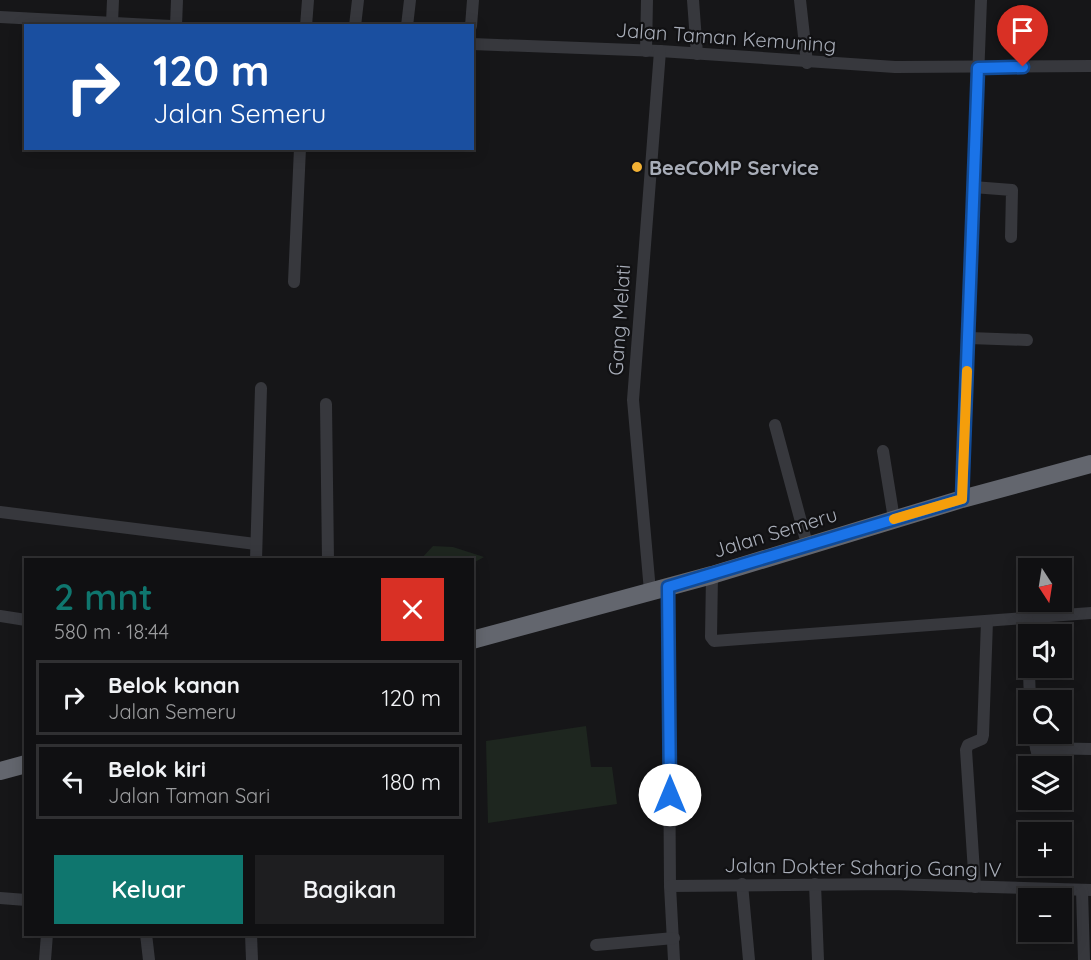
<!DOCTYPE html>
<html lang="id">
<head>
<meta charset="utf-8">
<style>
	:root { --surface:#101012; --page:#1e1e20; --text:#f1f3f6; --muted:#9c9d9f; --line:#303032; --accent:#0f766e }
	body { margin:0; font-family:Quicksand,sans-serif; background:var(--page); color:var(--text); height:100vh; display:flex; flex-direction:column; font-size:22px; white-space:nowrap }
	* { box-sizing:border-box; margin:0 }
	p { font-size:20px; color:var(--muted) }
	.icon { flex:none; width:33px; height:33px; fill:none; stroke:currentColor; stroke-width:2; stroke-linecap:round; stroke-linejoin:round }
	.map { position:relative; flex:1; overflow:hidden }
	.panel { position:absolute; left:24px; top:558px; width:450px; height:378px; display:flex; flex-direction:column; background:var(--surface); border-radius:0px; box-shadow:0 3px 15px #0003,0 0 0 2px var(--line) }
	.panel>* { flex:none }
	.hud { position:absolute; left:24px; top:24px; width:450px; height:126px; border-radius:0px; box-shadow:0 3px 15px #0003,0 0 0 2px var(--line); background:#1a4fa0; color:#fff; overflow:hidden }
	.needle { width:39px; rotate:168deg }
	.buttons { position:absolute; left:1018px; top:558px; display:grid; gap:12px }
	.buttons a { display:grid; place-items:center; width:54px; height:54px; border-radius:0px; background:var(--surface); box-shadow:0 3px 15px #0003,0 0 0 2px var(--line); font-size:30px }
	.pin { position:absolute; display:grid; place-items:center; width:51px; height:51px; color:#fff; margin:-62px -26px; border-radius:50% 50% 50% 0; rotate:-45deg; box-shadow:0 0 6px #0007 }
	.pin .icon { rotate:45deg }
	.me { position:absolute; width:66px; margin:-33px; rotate:0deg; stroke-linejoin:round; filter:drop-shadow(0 0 4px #0008) }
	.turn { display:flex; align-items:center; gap:21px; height:126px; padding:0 30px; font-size:27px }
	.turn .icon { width:78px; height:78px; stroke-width:2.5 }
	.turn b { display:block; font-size:42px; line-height:51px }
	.round { display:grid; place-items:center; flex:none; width:63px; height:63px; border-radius:0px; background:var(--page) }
	.summary { display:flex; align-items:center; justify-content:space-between; height:102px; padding:0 30px }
	h1 { font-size:36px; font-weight:600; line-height:45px; color:var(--accent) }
	.primary-button { display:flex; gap:12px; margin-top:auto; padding:12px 30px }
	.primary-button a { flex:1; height:69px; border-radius:0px; background:var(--accent); color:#fff; font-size:24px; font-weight:600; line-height:69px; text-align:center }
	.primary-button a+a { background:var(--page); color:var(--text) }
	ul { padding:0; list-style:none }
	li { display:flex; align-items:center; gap:18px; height:75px; margin:0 12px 9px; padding:0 18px; border:3px solid var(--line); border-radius:0px }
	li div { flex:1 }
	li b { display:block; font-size:22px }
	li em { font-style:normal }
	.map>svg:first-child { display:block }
	.green { fill:#1e261f }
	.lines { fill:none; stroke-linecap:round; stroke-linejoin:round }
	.minor { stroke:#37383d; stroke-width:12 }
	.highway { stroke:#63666e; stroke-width:18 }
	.route-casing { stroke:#114b97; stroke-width:15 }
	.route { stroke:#1a73e8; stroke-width:10 }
	.slow { stroke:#f59e0b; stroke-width:10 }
	.poi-dot { fill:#f2b134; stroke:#111113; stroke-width:2 }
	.labels { text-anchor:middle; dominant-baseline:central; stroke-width:4.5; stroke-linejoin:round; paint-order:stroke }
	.street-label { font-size:20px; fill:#a8adb8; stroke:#111113 }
	.poi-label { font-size:20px; font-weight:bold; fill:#a8adb8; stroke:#111113; text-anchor:start }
</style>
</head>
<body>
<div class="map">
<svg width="1091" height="960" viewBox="0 0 1091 960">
	<rect width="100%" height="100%" fill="#161618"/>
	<g class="green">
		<polygon points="433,546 453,547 484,557 473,563 472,560 421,559"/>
		<polygon points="586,726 591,767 612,767 617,804 488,823 486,741"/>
	</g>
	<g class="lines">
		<g class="minor">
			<polyline points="693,0 697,54"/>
			<polyline points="800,0 807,63"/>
			<polyline points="0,17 171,26"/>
			<polyline points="112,23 113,0"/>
			<polyline points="176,26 177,0"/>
			<polyline points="306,26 308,0"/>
			<polyline points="355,26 358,0"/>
			<polyline points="407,26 410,0"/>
			<polyline points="471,26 473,0"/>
			<polyline points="472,44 660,51 895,67 1091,66"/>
			<polyline points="646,51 647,0"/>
			<polyline points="973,187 1012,190 1011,237"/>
			<polyline points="294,282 300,148"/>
			<polyline points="969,338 1027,340"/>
			<polyline points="326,404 328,560"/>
			<polyline points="775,425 807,544"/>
			<polyline points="883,451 894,519"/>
			<polyline points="962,499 981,0"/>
			<polyline points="0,512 256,544"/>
			<polyline points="256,560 261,388"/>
			<polyline points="712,575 711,637 714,641 1091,613"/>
			<polyline points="668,587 670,886 674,960"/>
			<polyline points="650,591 633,400 660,51"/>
			<polyline points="0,616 26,620"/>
			<polyline points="1027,618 1030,700"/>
			<polyline points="1033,734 1040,766"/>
			<polyline points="1036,748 1091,749"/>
			<polyline points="742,884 749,960"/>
			<polyline points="815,884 818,960"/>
			<polyline points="670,886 890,884 1091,890"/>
			<polyline points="975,887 966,750 968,745 982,739 983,735 987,621"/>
			<polyline points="1082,890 1084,960"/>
			<polyline points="0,898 26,900"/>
			<polyline points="146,934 149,960"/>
			<polyline points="251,934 252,960"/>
			<polyline points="596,945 674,938"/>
			<polyline points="45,960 47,934"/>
		</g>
		<g class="highway">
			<polyline points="472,640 712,575 962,499 1091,464"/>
			<polyline points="0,771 26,764"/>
		</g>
	</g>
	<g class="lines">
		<g class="route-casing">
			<polyline id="route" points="670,795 668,587 962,499 978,68 1023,67"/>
		</g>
		<use href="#route" class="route"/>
		<polyline class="slow" points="894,519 962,499 967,371"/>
	</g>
	<circle class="poi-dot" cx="637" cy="167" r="6"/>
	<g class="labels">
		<g class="street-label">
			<text transform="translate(726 37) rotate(4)">Jalan Taman Kemuning</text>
			<text transform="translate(619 320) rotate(-86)">Gang Melati</text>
			<text transform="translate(775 532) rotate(-17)">Jalan Semeru</text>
			<text transform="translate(863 867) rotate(1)">Jalan Dokter Saharjo Gang IV</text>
		</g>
		<g class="poi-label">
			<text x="649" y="167">BeeCOMP Service</text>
		</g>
	</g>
</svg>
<div class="buttons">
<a><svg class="needle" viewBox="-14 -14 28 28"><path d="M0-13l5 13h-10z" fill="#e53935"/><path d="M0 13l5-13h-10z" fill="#9c9d9f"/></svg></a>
<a><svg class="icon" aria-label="sound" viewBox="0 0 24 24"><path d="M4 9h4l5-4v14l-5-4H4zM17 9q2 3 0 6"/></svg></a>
<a><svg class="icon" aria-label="search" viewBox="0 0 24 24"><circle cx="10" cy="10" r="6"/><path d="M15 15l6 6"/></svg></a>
<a><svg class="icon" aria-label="layers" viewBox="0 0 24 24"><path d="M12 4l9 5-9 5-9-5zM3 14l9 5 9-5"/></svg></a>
<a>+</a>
<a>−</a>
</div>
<div class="pin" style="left:1023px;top:67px;background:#d93025"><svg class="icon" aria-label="arrive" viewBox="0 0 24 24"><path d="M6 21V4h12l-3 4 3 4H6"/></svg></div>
<svg class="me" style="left:670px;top:795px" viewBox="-20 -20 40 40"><circle r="19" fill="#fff"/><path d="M0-13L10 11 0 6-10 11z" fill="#1a73e8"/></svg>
<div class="hud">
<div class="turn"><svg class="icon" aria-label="right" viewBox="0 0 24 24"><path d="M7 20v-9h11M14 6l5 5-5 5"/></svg><div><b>120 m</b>Jalan Semeru</div></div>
</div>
<section class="panel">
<div class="summary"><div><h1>2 mnt</h1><p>580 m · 18:44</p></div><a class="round" style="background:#d93025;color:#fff"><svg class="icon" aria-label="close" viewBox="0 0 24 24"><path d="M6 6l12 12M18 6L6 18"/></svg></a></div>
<ul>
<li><svg class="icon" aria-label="right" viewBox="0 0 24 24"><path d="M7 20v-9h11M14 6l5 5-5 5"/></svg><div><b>Belok kanan</b><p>Jalan Semeru</p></div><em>120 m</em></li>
<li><svg class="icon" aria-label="left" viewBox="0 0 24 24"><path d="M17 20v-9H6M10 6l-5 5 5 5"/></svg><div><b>Belok kiri</b><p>Jalan Taman Sari</p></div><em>180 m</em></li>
</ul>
<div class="primary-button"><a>Keluar</a><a>Bagikan</a></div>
</section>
</div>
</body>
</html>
